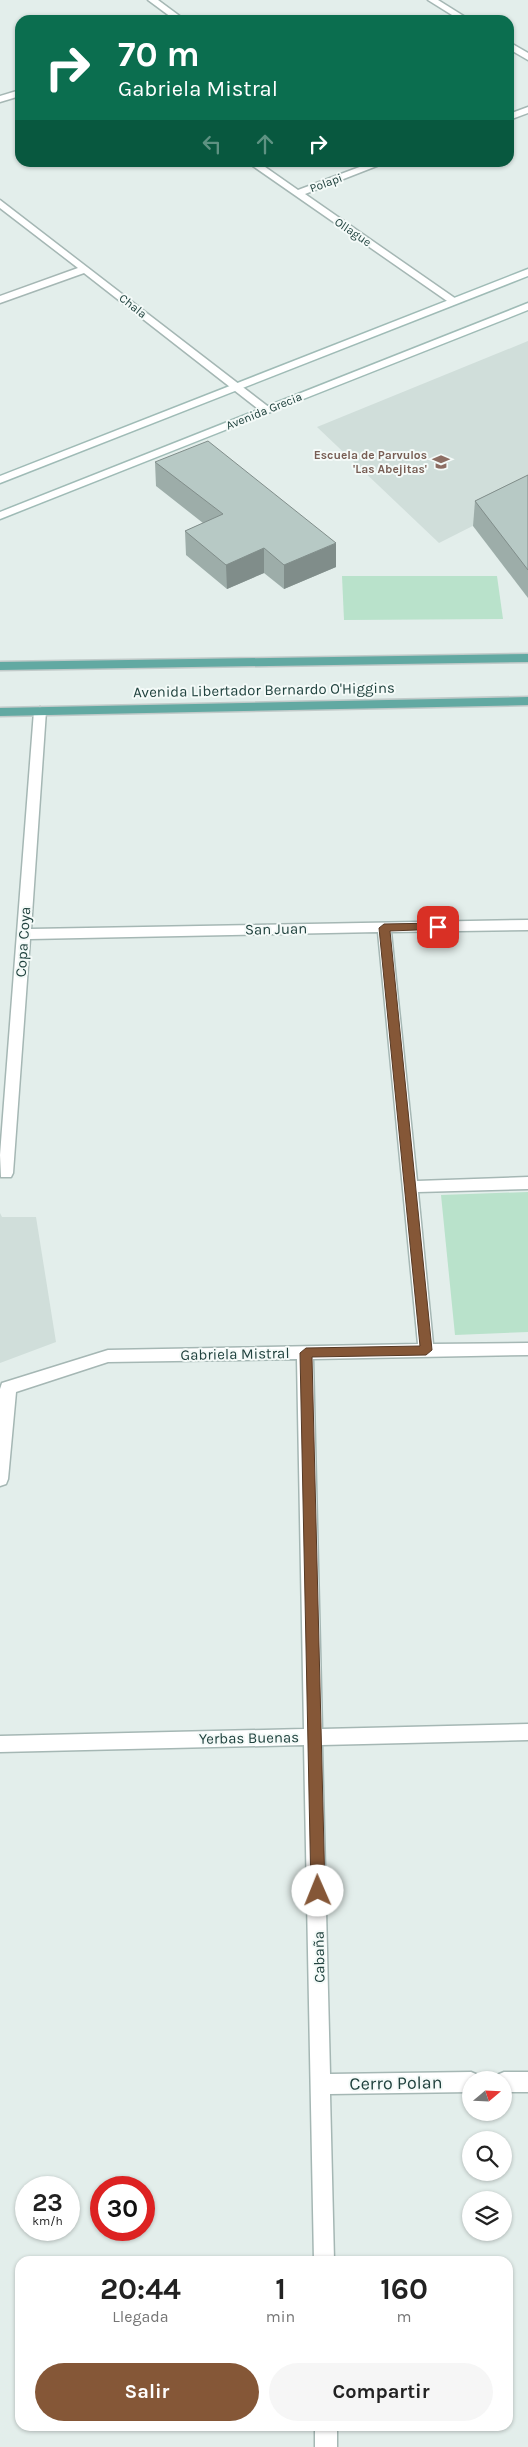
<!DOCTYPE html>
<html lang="es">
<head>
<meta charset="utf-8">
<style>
	:root { --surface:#fff; --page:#f6f6f6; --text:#222; --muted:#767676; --accent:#855737 }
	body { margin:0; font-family:Karla,sans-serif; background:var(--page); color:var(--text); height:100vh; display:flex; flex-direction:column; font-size:19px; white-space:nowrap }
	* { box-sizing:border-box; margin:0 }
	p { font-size:16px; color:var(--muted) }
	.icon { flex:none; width:28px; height:28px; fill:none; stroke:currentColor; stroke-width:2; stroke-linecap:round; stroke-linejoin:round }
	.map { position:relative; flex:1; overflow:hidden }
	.panel { position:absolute; left:15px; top:2256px; width:498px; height:175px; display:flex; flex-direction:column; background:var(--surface); border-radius:15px; box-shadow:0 1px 4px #0004 }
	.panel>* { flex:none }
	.hud { position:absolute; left:15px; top:15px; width:499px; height:152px; border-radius:15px; box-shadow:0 1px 4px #0004; background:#0b6e4f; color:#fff; overflow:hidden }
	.needle { width:32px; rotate:71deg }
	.tools { position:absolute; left:462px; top:2071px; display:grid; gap:10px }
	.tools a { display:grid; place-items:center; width:50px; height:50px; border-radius:50%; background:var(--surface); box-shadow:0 1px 4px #0004; font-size:25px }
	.speed { position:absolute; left:15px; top:2176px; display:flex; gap:10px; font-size:25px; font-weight:700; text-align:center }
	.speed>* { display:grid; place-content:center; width:65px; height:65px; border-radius:50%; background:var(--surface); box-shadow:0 1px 4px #0004; line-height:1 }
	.speed small { font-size:12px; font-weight:400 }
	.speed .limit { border:8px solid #d22; background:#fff; color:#111 }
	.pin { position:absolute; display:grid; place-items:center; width:42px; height:42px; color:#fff; margin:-21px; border-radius:10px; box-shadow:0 2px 8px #0006 }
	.me { position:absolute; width:55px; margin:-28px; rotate:359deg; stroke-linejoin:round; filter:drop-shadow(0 0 4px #0008) }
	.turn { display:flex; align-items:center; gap:18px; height:105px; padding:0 20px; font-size:22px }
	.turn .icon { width:65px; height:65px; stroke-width:2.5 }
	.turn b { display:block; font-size:35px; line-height:42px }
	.lanes { display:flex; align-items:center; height:48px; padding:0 20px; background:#0003; justify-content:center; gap:25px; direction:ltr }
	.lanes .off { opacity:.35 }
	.eta { display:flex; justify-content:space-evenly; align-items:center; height:85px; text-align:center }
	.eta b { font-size:30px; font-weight:700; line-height:35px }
	.button { display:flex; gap:10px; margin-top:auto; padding:10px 20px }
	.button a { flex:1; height:58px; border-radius:30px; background:var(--accent); color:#fff; font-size:20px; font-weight:700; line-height:58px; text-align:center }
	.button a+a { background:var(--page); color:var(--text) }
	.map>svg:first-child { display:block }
	.built { fill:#d0deda }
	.green { fill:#b9e2cb }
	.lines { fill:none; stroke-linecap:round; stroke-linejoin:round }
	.minor-casing { stroke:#a5b7b4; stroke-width:3 }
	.secondary-casing { stroke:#9fbbb6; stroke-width:3 }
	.primary-casing { stroke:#c1cac9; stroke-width:3 }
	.minor { fill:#fff; fill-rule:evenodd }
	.secondary { fill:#fff; fill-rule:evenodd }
	.primary { fill:#62a9a2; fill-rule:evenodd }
	.wall { fill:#9dada9 }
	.shaded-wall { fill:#808d8a }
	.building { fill:#b7c9c5; stroke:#808d8a }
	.route { fill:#855737; stroke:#563924 }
	.labels { text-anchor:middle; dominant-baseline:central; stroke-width:4; stroke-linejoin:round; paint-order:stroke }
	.far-street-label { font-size:12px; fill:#20423e; stroke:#f4faf8 }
	.far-education-label { font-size:12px; font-weight:bold; fill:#785e54; stroke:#f4faf8; text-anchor:end }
	.street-label { font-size:15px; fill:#20423e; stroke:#f4faf8 }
	.near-street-label { font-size:18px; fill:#20423e; stroke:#f4faf8 }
</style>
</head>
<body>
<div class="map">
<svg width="528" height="2447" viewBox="0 0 528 2447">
	<rect width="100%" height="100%" fill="#e3eeeb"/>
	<g class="built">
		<polygon points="528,341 528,498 439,543 317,427"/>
		<polygon points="0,1213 2,1217 36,1217 56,1342 0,1363"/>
	</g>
	<g class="green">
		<polygon points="342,576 497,576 503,619 344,620"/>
		<polygon points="528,1192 528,1332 455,1335 441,1195"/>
	</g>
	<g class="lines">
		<g class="minor-casing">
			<g id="minor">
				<polygon points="148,0 158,0 185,20 175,20"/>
				<polygon points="428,0 438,0 470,20 460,20"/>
				<polygon points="509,42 528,53 528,60 509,49"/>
				<polygon points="20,90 20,96 0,102 0,96"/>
				<polygon points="528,107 528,113 509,120 509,114"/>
				<polygon points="247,162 258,162 298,190 373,162 387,162 305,194 459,301 454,304 450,303"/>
				<polygon points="0,200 270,408 270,412 262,412 84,273 0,303 0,296 78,268 0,208"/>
				<polygon points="40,707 46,711 31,929 528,920 528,930 391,932 417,1181 528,1177 528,1189 418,1192 433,1344 528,1343 528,1355 313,1359 322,1729 528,1724 528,1740 322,1745 330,2074 471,2072 478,2075 480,2080 471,2080 471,2092 330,2094 334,2261 314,2261 304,1745 0,1752 0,1736 304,1729 297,1359 108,1362 16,1392 8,1479 6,1484 0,1486 0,1389 2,1383 108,1350 418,1344 378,932 30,939 13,1173 11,1177 1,1177 0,1155 34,711"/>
				<polygon points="504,2072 528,2072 528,2092 504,2092 504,2080 495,2080 497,2075"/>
				<rect x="315" y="2426" width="22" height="21"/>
			</g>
		</g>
		<g class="secondary-casing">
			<g id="secondary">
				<polygon points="528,269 528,276 0,483 0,476"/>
				<polygon points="528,303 528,310 0,519 0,512"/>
			</g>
		</g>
		<g class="primary-casing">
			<g id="primary">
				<polygon points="528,654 528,662 0,670 0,662"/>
				<polygon points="528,697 528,705 0,716 0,708"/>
			</g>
		</g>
		<use href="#minor" class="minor"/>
		<use href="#secondary" class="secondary"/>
		<use href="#primary" class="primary"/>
	</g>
	<g class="wall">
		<polygon points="155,462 336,567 284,589 264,573 227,589 186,555 185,531 203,523 156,486"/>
		<polygon points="528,475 528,598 473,526 475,501"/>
	</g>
	<g class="shaded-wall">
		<polygon points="336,543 336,567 284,589 284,565"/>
		<polygon points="264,548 264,573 227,589 226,565"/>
	</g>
	<g class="building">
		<polygon points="208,441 336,543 284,565 264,548 226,565 185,531 223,514 155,462"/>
		<polygon points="528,475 528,570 475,501"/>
	</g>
	<polygon class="route" points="438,923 443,927 442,929 390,931 432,1350 426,1355 312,1357 325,1891 323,1896 318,1898 313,1896 311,1891 300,1353 306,1348 420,1346 379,928 384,924"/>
	<defs>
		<g id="school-bare" transform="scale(1.35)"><path d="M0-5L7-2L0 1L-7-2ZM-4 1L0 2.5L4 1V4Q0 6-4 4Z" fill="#8d6e63" stroke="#f4faf8" stroke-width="2.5" paint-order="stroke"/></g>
	</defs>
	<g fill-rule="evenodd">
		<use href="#school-bare" x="441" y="462"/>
	</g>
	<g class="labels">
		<g class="far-street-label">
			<text transform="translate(326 183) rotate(-20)">Polapi</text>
			<text transform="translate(353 232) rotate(34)">Ollague</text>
			<text transform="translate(133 306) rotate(38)">Chala</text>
			<text transform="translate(264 411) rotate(-22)">Avenida Grecia</text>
		</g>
		<g class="far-education-label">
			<text x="427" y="455">Escuela de Parvulos<tspan x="427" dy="14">'Las Abejitas'</tspan></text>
		</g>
		<g class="street-label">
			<text transform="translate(264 690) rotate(-1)">Avenida Libertador Bernardo O'Higgins</text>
			<text transform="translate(276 929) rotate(-1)">San Juan</text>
			<text transform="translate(23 942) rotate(-86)">Copa Coya</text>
			<text transform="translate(235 1354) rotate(-1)">Gabriela Mistral</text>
			<text transform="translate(249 1738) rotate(-1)">Yerbas Buenas</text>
			<text transform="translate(319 1957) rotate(-91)">Cabaña</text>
		</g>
		<g class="near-street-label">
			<text transform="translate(396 2083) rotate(-1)">Cerro Polan</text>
		</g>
	</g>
</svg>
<div class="tools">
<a><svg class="needle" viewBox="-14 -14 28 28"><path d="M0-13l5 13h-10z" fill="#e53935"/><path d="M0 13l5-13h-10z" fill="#767676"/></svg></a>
<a><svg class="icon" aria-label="search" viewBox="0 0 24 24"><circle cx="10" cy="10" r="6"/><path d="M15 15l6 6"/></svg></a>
<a><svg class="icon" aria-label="layers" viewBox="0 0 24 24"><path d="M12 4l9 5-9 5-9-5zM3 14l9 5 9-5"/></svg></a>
</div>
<div class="speed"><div>23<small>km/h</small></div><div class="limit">30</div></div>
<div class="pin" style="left:438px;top:927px;background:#d93025"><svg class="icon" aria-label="arrive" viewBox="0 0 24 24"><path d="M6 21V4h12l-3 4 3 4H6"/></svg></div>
<svg class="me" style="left:318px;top:1891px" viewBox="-20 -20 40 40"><circle r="19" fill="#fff"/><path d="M0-13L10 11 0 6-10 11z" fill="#855737"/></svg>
<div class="hud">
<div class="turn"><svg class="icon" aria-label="right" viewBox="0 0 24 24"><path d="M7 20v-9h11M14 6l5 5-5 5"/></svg><div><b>70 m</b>Gabriela Mistral</div></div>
<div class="lanes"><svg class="icon off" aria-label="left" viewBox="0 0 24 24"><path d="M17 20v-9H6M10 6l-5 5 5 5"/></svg><svg class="icon off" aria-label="ahead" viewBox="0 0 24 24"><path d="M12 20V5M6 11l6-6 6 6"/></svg><svg class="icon" aria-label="right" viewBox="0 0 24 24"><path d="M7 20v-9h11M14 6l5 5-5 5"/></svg></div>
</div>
<section class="panel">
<div class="eta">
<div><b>20:44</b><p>Llegada</p></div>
<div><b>1</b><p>min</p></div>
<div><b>160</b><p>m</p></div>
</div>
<div class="button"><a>Salir</a><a>Compartir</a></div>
</section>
</div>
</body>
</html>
